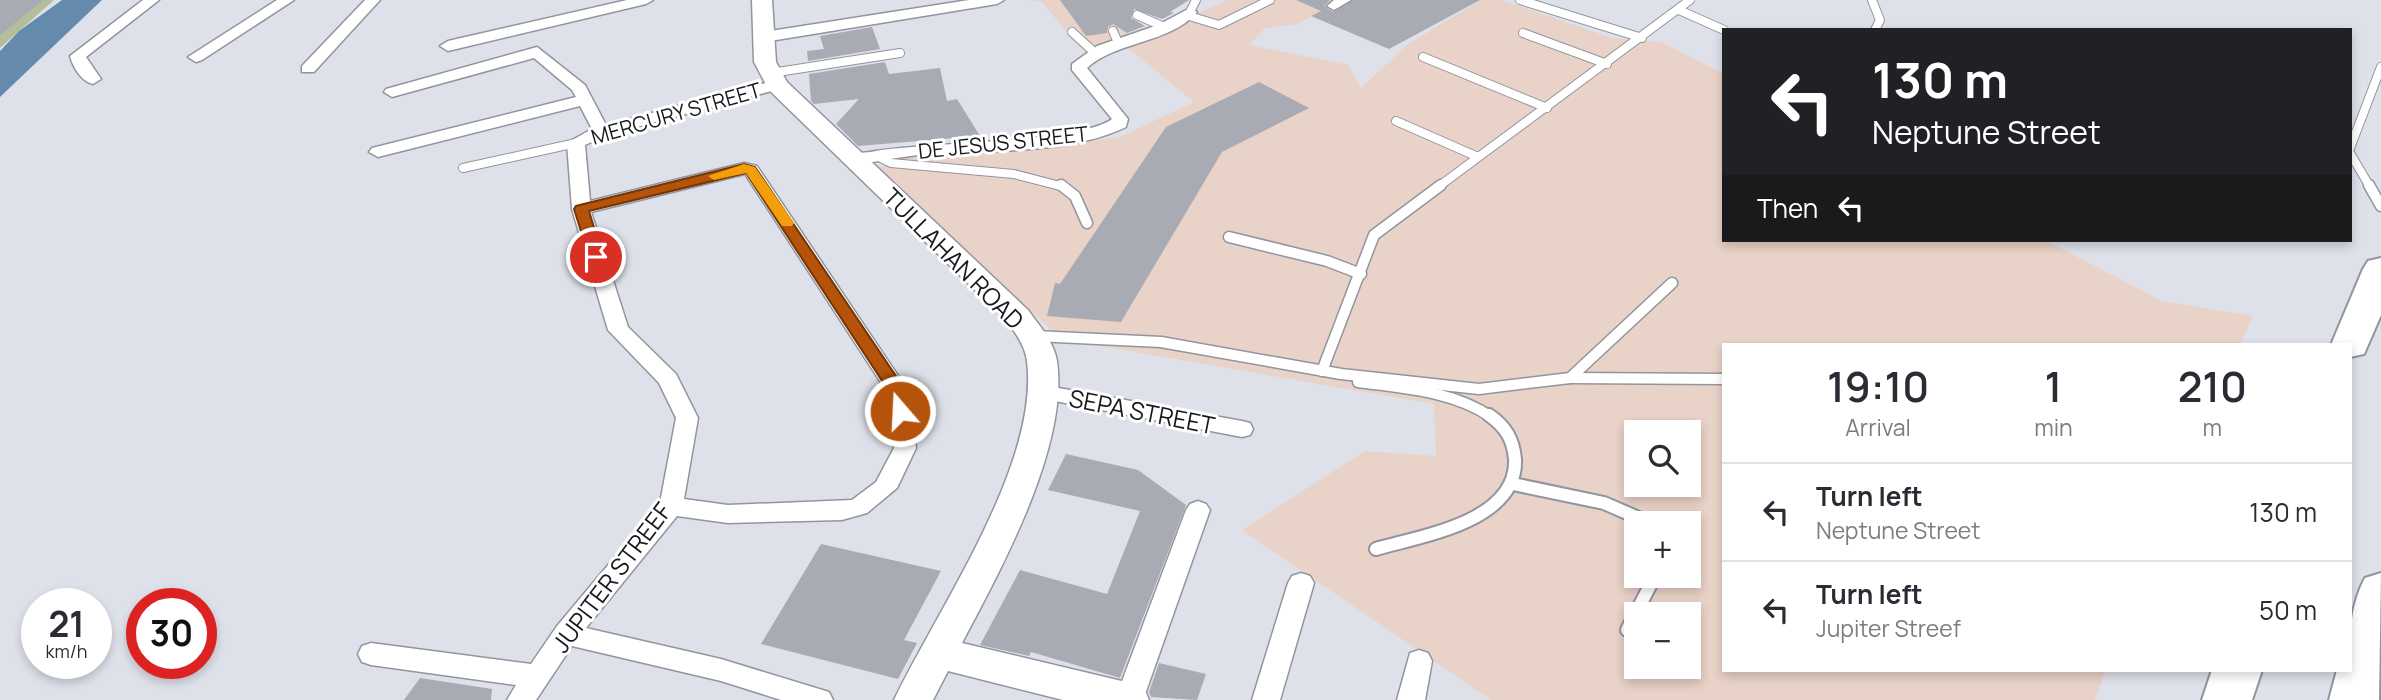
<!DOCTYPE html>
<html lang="en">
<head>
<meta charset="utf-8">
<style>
	:root { --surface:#fff; --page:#f7f7f7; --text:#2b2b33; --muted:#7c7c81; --line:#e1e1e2 }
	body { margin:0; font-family:Manrope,sans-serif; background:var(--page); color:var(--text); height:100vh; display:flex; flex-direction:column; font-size:26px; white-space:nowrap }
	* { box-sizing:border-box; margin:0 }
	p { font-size:23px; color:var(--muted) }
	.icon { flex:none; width:38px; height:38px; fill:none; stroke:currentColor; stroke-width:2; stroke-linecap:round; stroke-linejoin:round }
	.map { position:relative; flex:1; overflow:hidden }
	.drawer { position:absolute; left:1722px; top:343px; width:630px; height:329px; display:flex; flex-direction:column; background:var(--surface); border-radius:0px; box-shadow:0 4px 10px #0003 }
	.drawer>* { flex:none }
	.top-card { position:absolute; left:1722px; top:28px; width:630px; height:214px; border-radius:0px; box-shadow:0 4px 10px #0003; background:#202124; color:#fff; overflow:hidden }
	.buttons { position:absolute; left:1624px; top:420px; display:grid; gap:14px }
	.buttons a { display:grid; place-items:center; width:77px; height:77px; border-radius:0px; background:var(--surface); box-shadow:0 4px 10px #0003; font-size:35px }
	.speed { position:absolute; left:21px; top:588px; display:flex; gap:14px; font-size:35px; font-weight:700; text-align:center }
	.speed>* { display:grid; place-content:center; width:91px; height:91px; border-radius:50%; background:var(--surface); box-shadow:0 4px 10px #0003; line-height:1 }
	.speed small { font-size:18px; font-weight:400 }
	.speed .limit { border:10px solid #d22; background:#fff; color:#111 }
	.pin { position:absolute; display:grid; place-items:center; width:60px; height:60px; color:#fff; margin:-30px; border:4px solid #fff; border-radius:50%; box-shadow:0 2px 7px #0007 }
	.me { position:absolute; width:77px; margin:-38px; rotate:341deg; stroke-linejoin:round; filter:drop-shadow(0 0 5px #0008) }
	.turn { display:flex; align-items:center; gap:24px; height:147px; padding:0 35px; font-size:32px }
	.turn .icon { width:91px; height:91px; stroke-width:2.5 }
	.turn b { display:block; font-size:49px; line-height:60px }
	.then { display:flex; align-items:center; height:66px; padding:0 35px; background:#0003; gap:14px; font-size:26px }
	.eta { display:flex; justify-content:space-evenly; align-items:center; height:119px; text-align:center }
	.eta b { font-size:42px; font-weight:600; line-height:49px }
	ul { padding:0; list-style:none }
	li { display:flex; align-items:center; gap:21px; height:98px; padding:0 35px; border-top:2px solid var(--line) }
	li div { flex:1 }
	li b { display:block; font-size:26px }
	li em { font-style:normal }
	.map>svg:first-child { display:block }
	.industrial { fill:#e9d2c7; fill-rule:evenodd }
	.green { fill:#b4be9a }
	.water { fill:#648aae }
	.building { fill:#a8abb3 }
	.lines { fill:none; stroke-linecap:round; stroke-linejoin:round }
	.lane-far2-casing { stroke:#92959d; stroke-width:10 }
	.lane-far1-casing { stroke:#92959d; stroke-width:13 }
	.lane-casing { stroke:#92959d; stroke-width:16 }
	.street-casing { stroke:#92959d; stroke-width:3 }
	.secondary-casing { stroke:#92959d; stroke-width:3 }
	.highway-casing { stroke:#92959d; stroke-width:4 }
	.lane-far2 { stroke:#fff; stroke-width:8 }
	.lane-far1 { stroke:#fff; stroke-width:10 }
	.lane { stroke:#fff; stroke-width:12 }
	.street { fill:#fff; fill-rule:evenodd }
	.secondary { fill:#fff; fill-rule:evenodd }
	.highway { fill:#fff; fill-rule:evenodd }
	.route { fill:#b45309; stroke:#753606; stroke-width:2 }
	.slow { fill:#f59e0b }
	.labels { text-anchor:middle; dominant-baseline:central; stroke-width:6; stroke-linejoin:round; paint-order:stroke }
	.far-street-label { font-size:21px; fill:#18191c; stroke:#fff }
	.street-label { font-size:24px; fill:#18191c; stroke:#fff }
</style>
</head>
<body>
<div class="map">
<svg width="2381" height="700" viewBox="0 0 2381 700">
	<rect width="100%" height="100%" fill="#dee1ea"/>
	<g class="industrial">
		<polygon points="1025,0 1099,0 1127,34 1082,50 1042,2"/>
		<path d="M 1227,0 L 1340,0 L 1298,24 L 1265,28 L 1249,45 L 1348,65 L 1361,88 L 1408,44 L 1481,0 L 1501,0 L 1612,38 L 1661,42 L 1724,74 L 1724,240 L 2045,240 L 2162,301 L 2252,316 L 2240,345 L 1724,345 L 1724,670 L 2106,670 L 2095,700 L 1491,700 L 1242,530 L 1365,451 L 1436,456 L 1434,404 L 1061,339 L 879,168 L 907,154 L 1118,138 L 1194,102 L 1127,47 ZM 1636,432 L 1689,432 L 1689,485 L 1636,485 ZM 1636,523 L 1689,523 L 1689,576 L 1636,576 ZM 1636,614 L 1689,614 L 1689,667 L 1636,667 Z"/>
	</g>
	<polygon class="green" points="0,0 54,0 0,48"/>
	<polygon class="water" points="62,0 102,0 0,97 0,51 19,31"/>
	<g class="building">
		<polygon points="0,0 43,0 0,35"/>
		<polygon points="1060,0 1189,0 1170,12 1174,13 1162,19 1134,9 1131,18 1145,26 1135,30 1127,33 1113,24 1108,27 1107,33 1086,36"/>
		<polygon points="1296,0 1330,0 1324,6 1333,12 1353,0 1480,0 1389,49 1311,16 1321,11"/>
		<polygon points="872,27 880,49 808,61 807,51 824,49 820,36"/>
		<polygon points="885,62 889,74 940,68 947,101 957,99 980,136 858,146 836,124 859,99 814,104 811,101 809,74"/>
		<polygon points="1259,82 1309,108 1222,152 1121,322 1047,316 1055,283 1060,284 1166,127"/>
		<polygon points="1066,454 1138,470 1186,505 1120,678 1031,652 1029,656 980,645 1020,570 1107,594 1140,511 1048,490"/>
		<polygon points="821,544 941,571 904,640 917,643 898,679 761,644"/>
		<polygon points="1159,663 1206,674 1197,700 1151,697 1149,692"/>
		<polygon points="420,678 492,689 491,700 404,700"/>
	</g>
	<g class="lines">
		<g class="lane-far2-casing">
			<g id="lane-far2">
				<polyline points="1520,0 1642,38"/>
				<polyline points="1872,0 1880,20 1875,30"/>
				<polyline points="1679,10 1724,30"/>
				<polyline points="1190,12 1196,0"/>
				<polyline points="1137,15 1164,27"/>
				<polyline points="1186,15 1219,25 1270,0"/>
				<polyline points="1113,31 1119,45"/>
				<polyline points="1072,32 1095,53"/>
				<polyline points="1523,33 1607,64"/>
				<polyline points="1423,57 1547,108"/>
				<polyline points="771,73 900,53"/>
				<polyline points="1396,121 1478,157"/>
				<polyline points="2350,148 2381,67"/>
				<polyline points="2350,153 2370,187"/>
				<polyline points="877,156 891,163 1014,174 1064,187"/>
				<polyline points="463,168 576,143"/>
				<polyline points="1438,187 1690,0"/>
			</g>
		</g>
		<g class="lane-far1-casing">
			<g id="lane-far1">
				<polyline points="1061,185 1075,196 1087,223"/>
				<polyline points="2369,185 2381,206"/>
				<polyline points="1229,237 1327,261 1361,274"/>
				<polyline points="1035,336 1161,342 1341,374 1479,389 1570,378 1672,283"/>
				<polyline points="1322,371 1374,235 1441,185"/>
				<polyline points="1570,378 1724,379"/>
				<path d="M 1358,382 C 1402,388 1454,391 1491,417"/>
			</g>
		</g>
		<g class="lane-casing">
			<g id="lane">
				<polyline points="1513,484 1604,503 1650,523"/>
				<path d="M 1376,549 C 1420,536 1518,522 1515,459 C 1513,439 1506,427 1489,415"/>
				<polyline points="1627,630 1655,576"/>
			</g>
		</g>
		<g class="street-casing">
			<g id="street">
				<path d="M 143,0 L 159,0 L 86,57 L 101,79 L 93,84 C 81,81 73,67 70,56 Z"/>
				<polygon points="277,0 294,0 202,60 196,62 188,57"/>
				<polygon points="365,0 380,0 314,72 302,72 302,66"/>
				<polygon points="627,0 653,0 646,4 448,51 440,46 448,41"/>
				<polygon points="969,0 1004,0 997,4 764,42 756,37 764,32"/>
				<polygon points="1334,0 1351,0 1334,10 1327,6"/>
				<path d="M 1190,8 L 1197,12 C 1170,44 1118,40 1087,68 L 1128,119 L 1126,127 C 1071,154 990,150 929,154 C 904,156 879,161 854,165 L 845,160 C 852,152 866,153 876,151 C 923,143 1083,142 1112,119 L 1072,70 L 1072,64 L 1097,46 L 1158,25 Z"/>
				<path d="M 537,47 L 585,85 L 606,125 L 777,80 L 785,85 L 783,88 L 607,135 L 585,145 L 590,201 L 744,163 L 757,166 L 909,392 L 916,448 L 897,488 L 867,513 L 842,520 L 728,523 L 677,516 L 586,628 L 721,659 L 829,692 L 833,700 L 781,700 L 721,681 L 572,646 L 536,700 L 507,700 L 516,685 L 371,665 L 362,662 L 358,654 L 362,646 L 371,643 L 531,664 L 557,626 L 660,503 L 676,418 L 659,383 L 608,330 L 572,209 L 567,143 L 592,129 L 580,106 L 378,157 L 369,152 L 372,148 L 576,97 L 572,90 L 534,58 L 392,97 L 384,92 L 386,89 ZM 745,174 L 887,392 L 894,448 L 876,482 L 852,500 L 728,505 L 684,499 L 698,418 L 676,374 L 628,327 L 591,212 Z"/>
				<polygon points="1042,385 1242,421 1250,423 1253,429 1250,435 1242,437 1034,397 1031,392 1034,387"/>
				<polygon points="1198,501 1206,504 1210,510 1143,700 1115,700 1186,510 1190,504"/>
				<polygon points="1301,573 1310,576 1314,583 1280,700 1252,700 1288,583 1292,576"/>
				<polygon points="1419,650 1428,653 1432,661 1425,700 1397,700 1410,653"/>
			</g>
		</g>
		<g class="secondary-casing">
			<path id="secondary" d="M 752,0 L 772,0 L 776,62 L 787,82 L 1028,310 C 1039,325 1054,342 1057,361 C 1069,446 1001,569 962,643 L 1130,683 L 1144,688 L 1149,700 L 1063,700 L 948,671 L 933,700 L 894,700 C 937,610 1040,464 1027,361 C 1025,346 1016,334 1008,322 L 769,90 L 754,62 Z"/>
		</g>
		<g class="highway-casing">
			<g id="highway">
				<polygon points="2381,258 2381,315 2364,354 2350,357 2350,345 2331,345 2363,269 2368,261"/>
				<path d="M 2381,573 L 2379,700 L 2329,700 L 2337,670 L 2350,670 C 2350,637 2349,608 2365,578 Z"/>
				<polygon points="2212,670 2262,670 2252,700 2202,700"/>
			</g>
		</g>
		<use href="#lane-far2" class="lane-far2"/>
		<use href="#lane-far1" class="lane-far1"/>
		<use href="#lane" class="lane"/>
		<use href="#street" class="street"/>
		<use href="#secondary" class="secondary"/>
		<use href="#highway" class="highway"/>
	</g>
	<polygon class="route" points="744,164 755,167 904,388 909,411 906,415 894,415 890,393 746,173 589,211 603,257 596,262 589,257 574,209 576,206"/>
	<polygon class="slow" points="744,164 755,167 794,223 792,226 782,226 746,173 714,180 708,176"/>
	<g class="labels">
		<g class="far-street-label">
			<text transform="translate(676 113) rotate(-16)">MERCURY STREET</text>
			<text transform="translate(1003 142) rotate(-6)">DE JESUS STREET</text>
		</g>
		<g class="street-label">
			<text transform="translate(954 258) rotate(45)">TULLAHAN ROAD</text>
			<text transform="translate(1142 411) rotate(11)">SEPA STREET</text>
			<text transform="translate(611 577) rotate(-53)">JUPITER STREEF</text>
		</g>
	</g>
</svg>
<div class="buttons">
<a><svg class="icon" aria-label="search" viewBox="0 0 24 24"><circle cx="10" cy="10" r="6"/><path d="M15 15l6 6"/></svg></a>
<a>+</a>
<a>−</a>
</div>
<div class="speed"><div>21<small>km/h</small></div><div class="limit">30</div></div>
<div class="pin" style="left:596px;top:257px;background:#d93025"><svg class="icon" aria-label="arrive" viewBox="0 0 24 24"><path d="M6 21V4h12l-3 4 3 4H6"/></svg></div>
<svg class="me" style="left:900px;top:411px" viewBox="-20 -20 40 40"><circle r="17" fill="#b45309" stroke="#fff" stroke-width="3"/><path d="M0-11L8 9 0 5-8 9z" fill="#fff"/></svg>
<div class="top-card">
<div class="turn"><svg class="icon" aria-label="left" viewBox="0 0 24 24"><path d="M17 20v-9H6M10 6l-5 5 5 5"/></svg><div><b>130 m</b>Neptune Street</div></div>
<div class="then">Then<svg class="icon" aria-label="left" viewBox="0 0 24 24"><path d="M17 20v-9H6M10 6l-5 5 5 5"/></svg></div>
</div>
<section class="drawer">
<div class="eta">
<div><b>19:10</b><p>Arrival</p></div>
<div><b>1</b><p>min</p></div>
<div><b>210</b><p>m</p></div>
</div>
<ul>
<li><svg class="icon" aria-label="left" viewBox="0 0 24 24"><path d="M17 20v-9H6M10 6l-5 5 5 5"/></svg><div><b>Turn left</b><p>Neptune Street</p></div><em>130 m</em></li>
<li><svg class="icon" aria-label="left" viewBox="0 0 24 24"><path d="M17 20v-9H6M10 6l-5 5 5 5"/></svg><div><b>Turn left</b><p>Jupiter Streef</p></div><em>50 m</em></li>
</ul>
</section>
</div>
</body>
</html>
